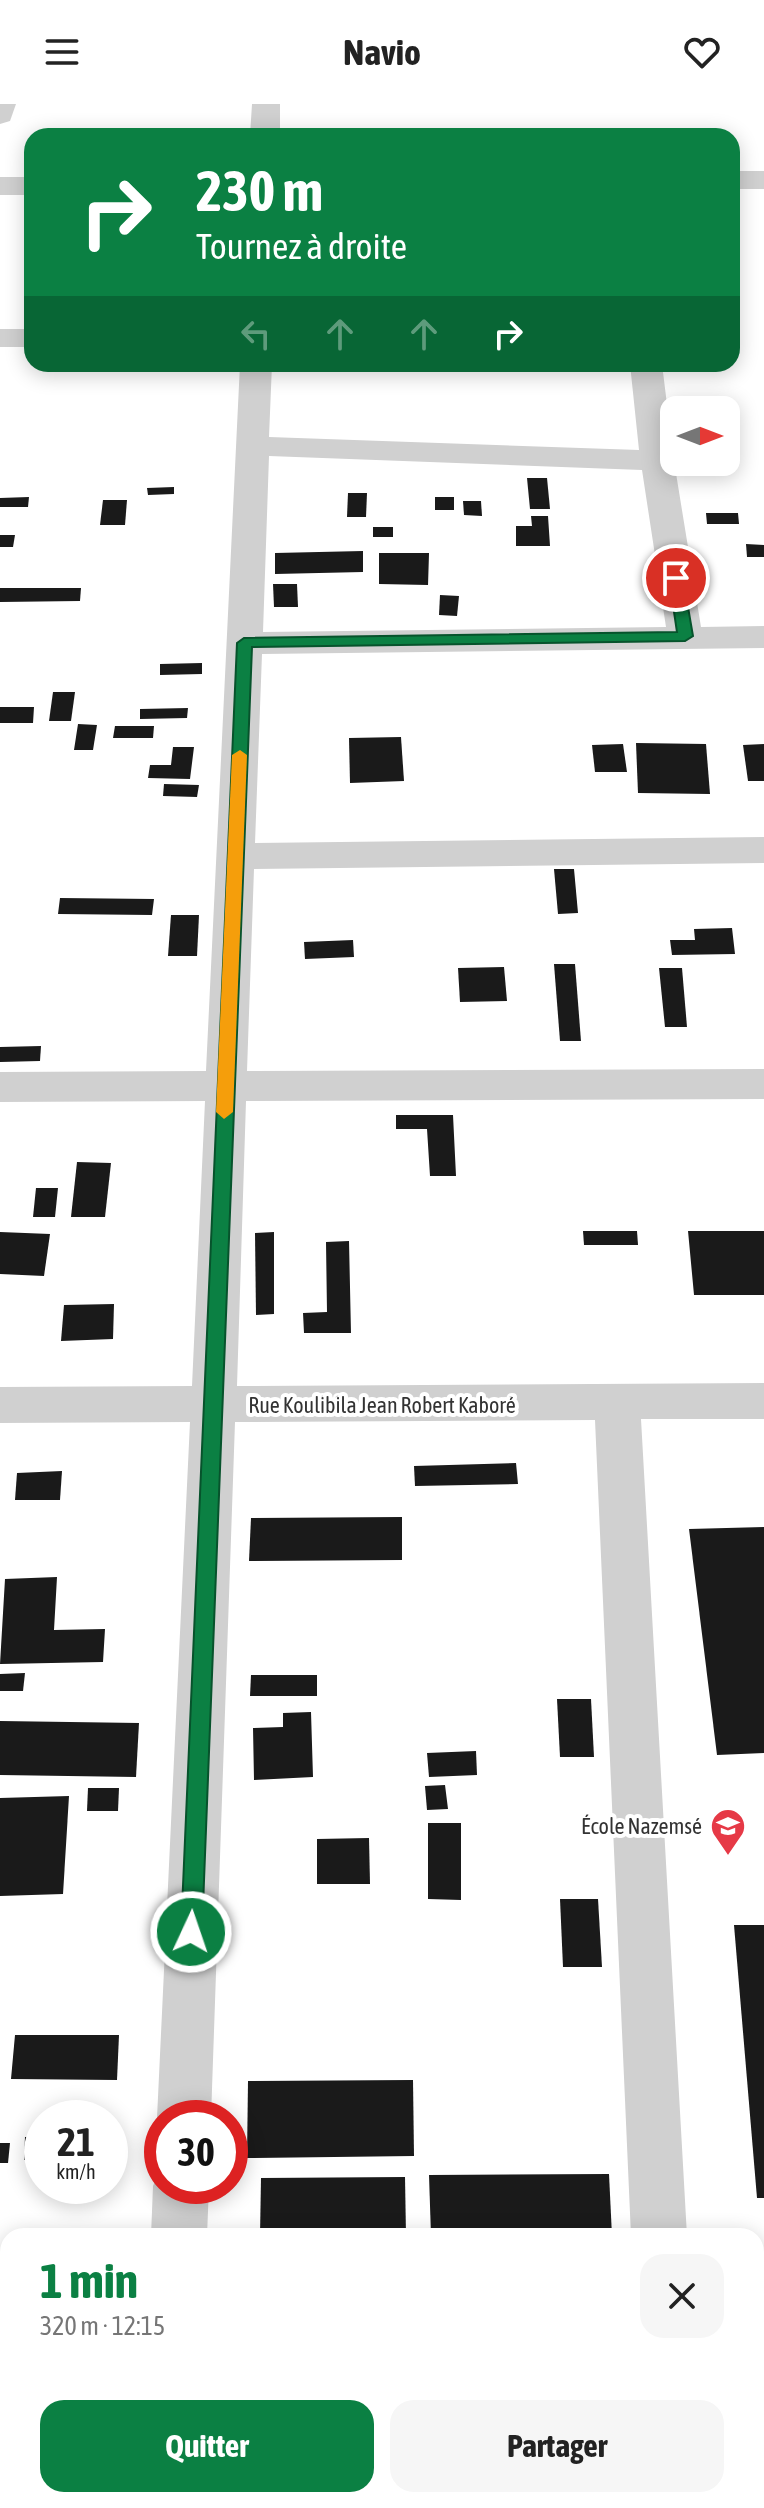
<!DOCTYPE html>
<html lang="fr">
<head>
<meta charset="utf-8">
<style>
	:root { --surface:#fff; --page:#f6f6f6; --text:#222; --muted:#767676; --accent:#0b8043 }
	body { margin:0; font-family:"Asap Condensed",sans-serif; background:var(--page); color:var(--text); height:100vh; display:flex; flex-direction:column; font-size:30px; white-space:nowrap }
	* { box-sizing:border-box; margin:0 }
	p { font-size:26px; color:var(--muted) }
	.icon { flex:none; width:44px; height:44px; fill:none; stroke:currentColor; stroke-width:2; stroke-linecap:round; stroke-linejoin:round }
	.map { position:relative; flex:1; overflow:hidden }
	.panel { position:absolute; left:0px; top:2124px; width:764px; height:280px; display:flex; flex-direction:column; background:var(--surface); border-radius:24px 24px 0 0; box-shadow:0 4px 20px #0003 }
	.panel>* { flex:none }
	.hud { position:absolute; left:24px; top:24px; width:716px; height:244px; border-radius:24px; box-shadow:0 4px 20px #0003; background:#0b8043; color:#fff; overflow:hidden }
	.needle { width:52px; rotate:90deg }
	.controls { position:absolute; left:660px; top:292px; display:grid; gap:16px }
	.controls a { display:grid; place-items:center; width:80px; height:80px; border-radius:16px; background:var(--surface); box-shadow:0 4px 20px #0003; font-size:40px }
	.speed { position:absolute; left:24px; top:1996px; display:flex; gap:16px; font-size:40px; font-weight:700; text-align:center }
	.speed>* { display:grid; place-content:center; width:104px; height:104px; border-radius:50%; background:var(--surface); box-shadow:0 4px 20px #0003; line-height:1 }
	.speed small { font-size:20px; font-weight:400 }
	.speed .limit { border:12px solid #d22; background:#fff; color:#111 }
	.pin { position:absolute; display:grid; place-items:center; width:68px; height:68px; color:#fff; margin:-34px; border:4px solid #fff; border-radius:50%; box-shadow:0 2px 8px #0007 }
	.me { position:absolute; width:88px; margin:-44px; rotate:3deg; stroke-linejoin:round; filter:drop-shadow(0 0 6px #0008) }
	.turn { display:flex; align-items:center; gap:28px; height:168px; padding:0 40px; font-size:36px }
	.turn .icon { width:104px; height:104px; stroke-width:2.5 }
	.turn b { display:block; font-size:56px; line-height:68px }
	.lanes { display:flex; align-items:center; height:76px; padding:0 40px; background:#0003; justify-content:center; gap:40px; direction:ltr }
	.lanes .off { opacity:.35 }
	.round { display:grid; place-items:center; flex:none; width:84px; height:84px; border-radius:24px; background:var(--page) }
	.headline { display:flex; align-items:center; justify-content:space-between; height:136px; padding:0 40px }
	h1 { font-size:48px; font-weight:700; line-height:60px; color:var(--accent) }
	.cta { display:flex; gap:16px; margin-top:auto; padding:16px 40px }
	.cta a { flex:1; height:92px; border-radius:24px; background:var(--accent); color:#fff; font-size:32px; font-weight:700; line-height:92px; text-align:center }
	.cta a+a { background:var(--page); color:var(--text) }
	header { display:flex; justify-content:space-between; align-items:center; height:104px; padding:0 40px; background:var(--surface); font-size:36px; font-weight:700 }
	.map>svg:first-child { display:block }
	.building { fill:#1a1a1a }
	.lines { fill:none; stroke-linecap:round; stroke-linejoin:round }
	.minor { fill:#d0d0d0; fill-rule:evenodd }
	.route { fill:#0b8043; stroke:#07532c; stroke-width:2 }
	.slow { fill:#f59e0b }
	.labels { text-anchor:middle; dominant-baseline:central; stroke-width:8; stroke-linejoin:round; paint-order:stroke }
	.street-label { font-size:22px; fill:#333; stroke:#fff }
	.poi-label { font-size:22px; fill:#333; stroke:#fff; text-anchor:end }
</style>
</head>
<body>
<header><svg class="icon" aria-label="menu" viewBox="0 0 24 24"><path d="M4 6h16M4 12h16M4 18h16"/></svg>Navio<svg class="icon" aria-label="heart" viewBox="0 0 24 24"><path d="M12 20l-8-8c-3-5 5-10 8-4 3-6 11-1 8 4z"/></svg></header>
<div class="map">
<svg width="764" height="2404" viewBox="0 0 764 2404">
	<rect width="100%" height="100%" fill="#fff"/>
	<g class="building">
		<polygon points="297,260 342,260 342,266 296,266"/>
		<polygon points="527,374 547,374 550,405 530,405"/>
		<polygon points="174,383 174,390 148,391 147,384"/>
		<polygon points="348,389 367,389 366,413 347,413"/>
		<polygon points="29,393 28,403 0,403 0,394"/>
		<rect x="435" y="393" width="19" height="13"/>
		<polygon points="103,396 127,396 125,421 100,421"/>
		<polygon points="463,397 481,397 482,412 464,411"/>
		<polygon points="706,409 738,409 739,420 707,420"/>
		<polygon points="531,412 548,412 550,442 516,442 516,422 532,422"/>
		<rect x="373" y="423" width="20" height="10"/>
		<polygon points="0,431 15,431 13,443 0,443"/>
		<polygon points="746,440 764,441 764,453 747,453"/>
		<polygon points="363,447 363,468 275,470 275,449"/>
		<polygon points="379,449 429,449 428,481 379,480"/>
		<polygon points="273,480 297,480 298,503 274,503"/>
		<polygon points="0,484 81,484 80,497 0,498"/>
		<polygon points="440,491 459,492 457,512 439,511"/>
		<polygon points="202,559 202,570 160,571 160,560"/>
		<polygon points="53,588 75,588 71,617 49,617"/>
		<polygon points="0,603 34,603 33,619 0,619"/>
		<polygon points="188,604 187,614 140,615 140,605"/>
		<polygon points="78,620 97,621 93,646 74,646"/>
		<polygon points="115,622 154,622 153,634 113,634"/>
		<polygon points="401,633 404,677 350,679 349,634"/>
		<polygon points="636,639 706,640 710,690 638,689"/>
		<polygon points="623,640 627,668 595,668 592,641"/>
		<polygon points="764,640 764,677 748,677 743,641"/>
		<polygon points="173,643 194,643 190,675 148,674 150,661 171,661"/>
		<polygon points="164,680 199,681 197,693 163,692"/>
		<polygon points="554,765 574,765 578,809 558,810"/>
		<polygon points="60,794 154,795 152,811 58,810"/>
		<polygon points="171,811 199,811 197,852 168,852"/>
		<polygon points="732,824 735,850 672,851 670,836 695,836 694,825"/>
		<polygon points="353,836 354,853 305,855 304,838"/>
		<polygon points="554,860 575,860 581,937 560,937"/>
		<polygon points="504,863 507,897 460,898 458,864"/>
		<polygon points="659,864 682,864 687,923 665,923"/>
		<polygon points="41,942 40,957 0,958 0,943"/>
		<polygon points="396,1011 453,1011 456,1072 430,1072 427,1025 396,1025"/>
		<polygon points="77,1058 111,1059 105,1113 71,1113"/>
		<polygon points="36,1084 58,1084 55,1113 33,1113"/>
		<polygon points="583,1127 637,1127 638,1141 584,1141"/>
		<polygon points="688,1127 764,1127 764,1191 694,1191"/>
		<polygon points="0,1128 50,1130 44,1172 0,1170"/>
		<polygon points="274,1128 274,1210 256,1211 255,1129"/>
		<polygon points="349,1137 351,1229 304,1229 303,1209 327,1208 326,1138"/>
		<polygon points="114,1200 113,1235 61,1237 64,1201"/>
		<polygon points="516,1359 518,1380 415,1382 414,1362"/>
		<polygon points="62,1367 60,1396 15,1396 17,1369"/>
		<polygon points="402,1413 402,1456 249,1457 251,1414"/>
		<polygon points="764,1423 764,1649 717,1651 689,1425"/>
		<polygon points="57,1473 54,1526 105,1525 103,1558 0,1560 5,1475"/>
		<polygon points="25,1569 23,1587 0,1587 0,1570"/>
		<polygon points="251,1571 317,1571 317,1592 250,1592"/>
		<polygon points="557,1595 591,1595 594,1653 560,1653"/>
		<polygon points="311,1608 313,1673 254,1676 253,1624 283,1623 283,1609"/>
		<polygon points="0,1617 139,1619 136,1673 0,1671"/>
		<polygon points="476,1647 477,1671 429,1673 427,1649"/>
		<polygon points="445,1681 448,1705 427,1706 425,1682"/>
		<polygon points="88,1684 119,1684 118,1707 87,1707"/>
		<polygon points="69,1692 63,1790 0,1792 0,1694"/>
		<polygon points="428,1719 461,1719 461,1796 428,1795"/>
		<polygon points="369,1734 370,1780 317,1780 317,1735"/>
		<polygon points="560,1795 598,1795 602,1863 563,1863"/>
		<polygon points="734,1821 764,1821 764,2094 757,2094"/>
		<polygon points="15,1931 119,1931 117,1976 11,1975"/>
		<polygon points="413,1976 414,2052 247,2054 248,1977"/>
		<polygon points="42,2032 42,2056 24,2056 25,2033"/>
		<polygon points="0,2039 10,2039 8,2059 0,2059"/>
		<polygon points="609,2070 612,2132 431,2132 429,2071"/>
		<polygon points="405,2073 406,2132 260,2132 261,2074"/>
	</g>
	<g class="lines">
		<g class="minor">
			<polygon points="0,0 16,0 10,17 0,20"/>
			<polygon points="252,0 280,0 280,32 250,32"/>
			<rect x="732" y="67" width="32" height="18"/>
			<rect x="0" y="73" width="32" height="18"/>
			<rect x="0" y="225" width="32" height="18"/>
			<path d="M 240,260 L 272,260 L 269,333 L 639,346 L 630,260 L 662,260 L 674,357 L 701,523 L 764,522 L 764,544 L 262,550 L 255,739 L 764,733 L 764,759 L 254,765 L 247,967 L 764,965 L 764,995 L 246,997 L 237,1282 L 764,1279 L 764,1315 L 641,1315 L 687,2132 L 631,2132 L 595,1316 L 235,1318 L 211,2014 L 162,2014 L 162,2026 L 157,2014 L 190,1318 L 0,1319 L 0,1283 L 192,1282 L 205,997 L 0,998 L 0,968 L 206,967 ZM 269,352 L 642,366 L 666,523 L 263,528 Z"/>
			<polygon points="161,2063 162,2082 209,2082 207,2132 151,2132 153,2082"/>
			<rect x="756" y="2239" width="8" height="58"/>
			<rect x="0" y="2242" width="8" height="58"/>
			<polygon points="137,2396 197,2396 196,2404 136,2404"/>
		</g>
	</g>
	<polygon class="route" points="676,469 683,474 693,532 685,537 252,543 202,1828 199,1835 191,1838 184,1835 181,1828 237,539 244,534 677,528 669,474"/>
	<polygon class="slow" points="240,646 247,651 233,1008 224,1015 216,1008 232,651"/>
	<defs>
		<g id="school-pin" transform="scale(1.8)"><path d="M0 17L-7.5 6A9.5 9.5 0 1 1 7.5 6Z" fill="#e63946" stroke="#fff"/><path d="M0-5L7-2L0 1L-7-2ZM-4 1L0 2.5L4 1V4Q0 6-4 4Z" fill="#fff"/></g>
	</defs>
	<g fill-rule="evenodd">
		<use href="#school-pin" x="728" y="1722"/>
	</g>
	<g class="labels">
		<g class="street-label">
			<text x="382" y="1301">Rue Koulibila Jean Robert Kaboré</text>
		</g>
		<g class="poi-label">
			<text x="702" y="1722">École Nazemsé</text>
		</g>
	</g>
</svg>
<div class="controls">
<a><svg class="needle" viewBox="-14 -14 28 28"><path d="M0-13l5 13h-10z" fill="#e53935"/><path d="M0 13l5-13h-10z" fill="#767676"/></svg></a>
</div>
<div class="speed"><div>21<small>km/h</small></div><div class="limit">30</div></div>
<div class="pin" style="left:676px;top:474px;background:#d93025"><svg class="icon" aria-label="arrive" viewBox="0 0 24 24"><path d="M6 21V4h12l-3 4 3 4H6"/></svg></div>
<svg class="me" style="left:191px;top:1828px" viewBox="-20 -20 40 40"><circle r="17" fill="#0b8043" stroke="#fff" stroke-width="3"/><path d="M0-11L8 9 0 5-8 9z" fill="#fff"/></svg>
<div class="hud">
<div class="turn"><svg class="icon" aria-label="right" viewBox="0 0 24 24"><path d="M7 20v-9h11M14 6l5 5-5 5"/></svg><div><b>230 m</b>Tournez à droite</div></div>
<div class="lanes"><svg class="icon off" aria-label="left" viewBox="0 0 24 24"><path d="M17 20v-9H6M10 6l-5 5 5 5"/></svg><svg class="icon off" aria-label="ahead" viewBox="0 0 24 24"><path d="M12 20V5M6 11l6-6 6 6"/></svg><svg class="icon off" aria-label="ahead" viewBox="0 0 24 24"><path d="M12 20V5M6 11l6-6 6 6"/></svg><svg class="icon" aria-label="right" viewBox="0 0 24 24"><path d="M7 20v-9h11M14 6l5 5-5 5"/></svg></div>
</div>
<section class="panel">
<div class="headline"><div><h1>1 min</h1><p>320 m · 12:15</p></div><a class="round"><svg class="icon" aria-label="close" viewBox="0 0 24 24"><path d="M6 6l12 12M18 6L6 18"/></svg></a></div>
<div class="cta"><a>Quitter</a><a>Partager</a></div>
</section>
</div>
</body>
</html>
